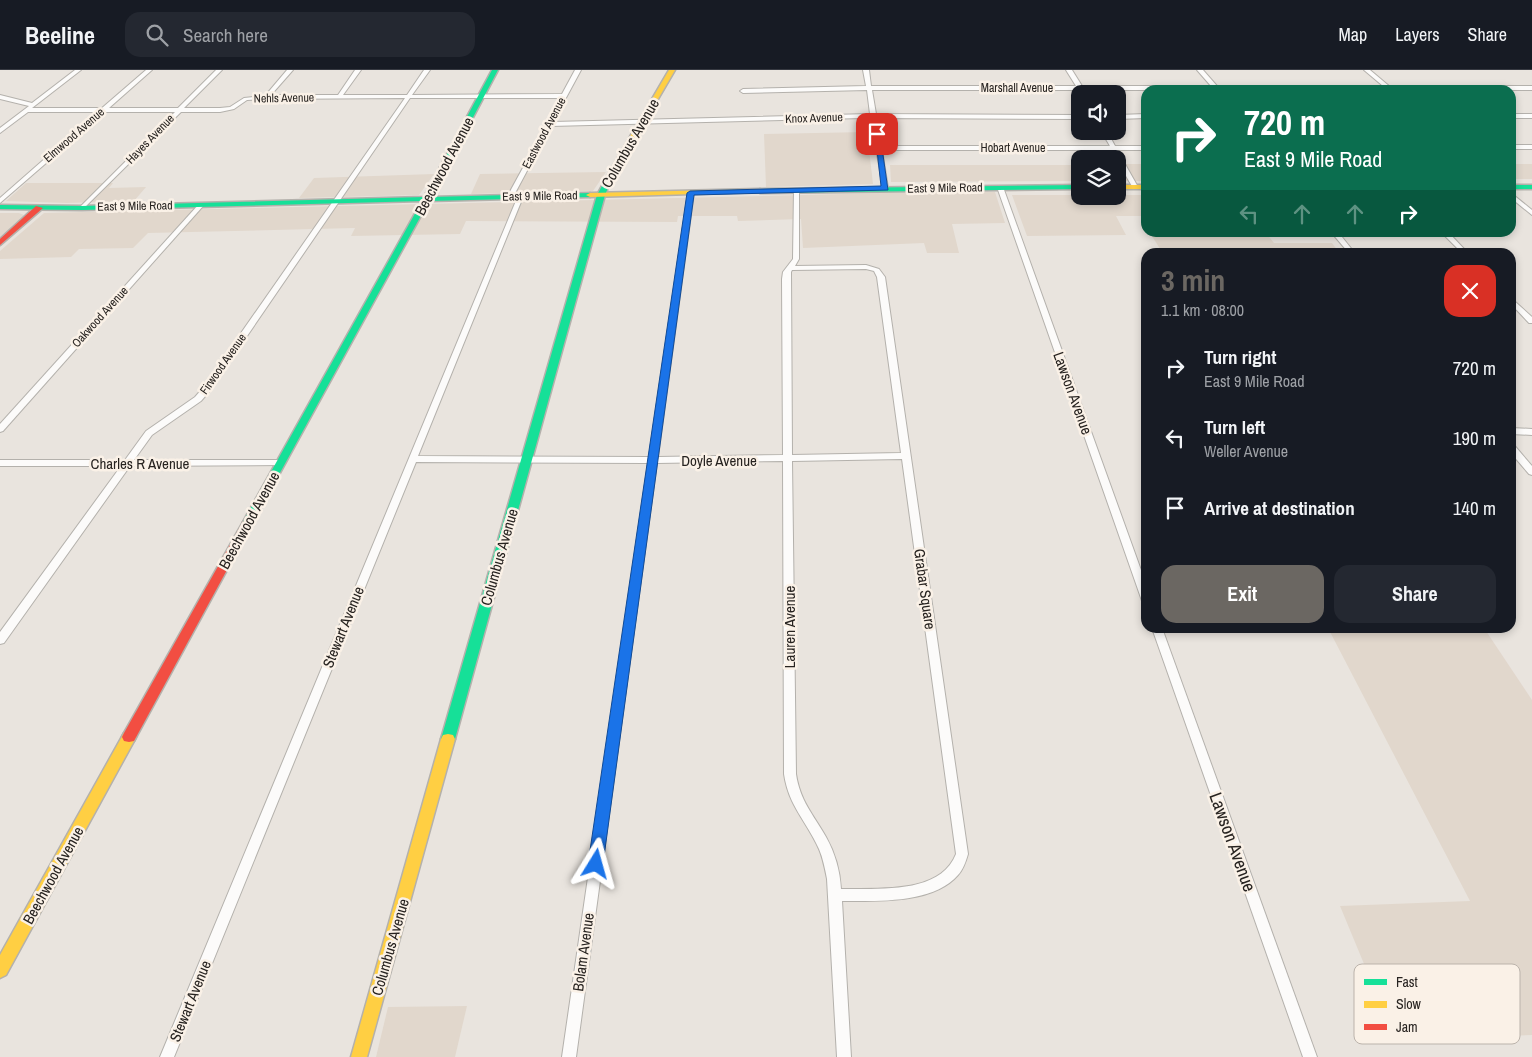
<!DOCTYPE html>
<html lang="en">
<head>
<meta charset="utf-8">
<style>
	:root { --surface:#171b24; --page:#242831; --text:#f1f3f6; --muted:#9ea1a6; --line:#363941; --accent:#6b6762 }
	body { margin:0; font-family:"Archivo Narrow",sans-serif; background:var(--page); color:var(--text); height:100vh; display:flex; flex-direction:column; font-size:19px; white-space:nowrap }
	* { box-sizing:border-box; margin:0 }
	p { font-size:16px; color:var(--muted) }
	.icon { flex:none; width:28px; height:28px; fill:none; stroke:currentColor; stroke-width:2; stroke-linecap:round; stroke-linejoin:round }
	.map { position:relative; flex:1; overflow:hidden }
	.sheet { position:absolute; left:1141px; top:178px; width:375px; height:385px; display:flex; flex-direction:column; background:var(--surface); border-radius:15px; box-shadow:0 2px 8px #0003 }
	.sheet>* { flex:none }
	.banner { position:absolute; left:1141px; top:15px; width:375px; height:152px; border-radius:15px; box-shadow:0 2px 8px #0003; background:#0b6e4f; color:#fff; overflow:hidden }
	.fabs { position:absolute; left:1071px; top:15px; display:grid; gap:10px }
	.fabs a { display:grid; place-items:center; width:55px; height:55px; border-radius:10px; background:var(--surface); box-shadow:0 2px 8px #0003; font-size:25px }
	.pin { position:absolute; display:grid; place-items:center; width:42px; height:42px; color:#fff; margin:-21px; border-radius:10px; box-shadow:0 2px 8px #0006 }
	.me { position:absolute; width:55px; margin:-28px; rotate:8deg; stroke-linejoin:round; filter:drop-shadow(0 0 4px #0008) }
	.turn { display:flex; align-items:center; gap:18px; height:105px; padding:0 20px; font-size:22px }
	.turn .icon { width:65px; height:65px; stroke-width:2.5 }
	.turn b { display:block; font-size:35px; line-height:42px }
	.lanes { display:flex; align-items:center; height:48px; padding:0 20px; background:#0003; justify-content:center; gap:25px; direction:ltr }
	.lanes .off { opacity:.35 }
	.round { display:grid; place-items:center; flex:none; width:52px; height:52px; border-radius:15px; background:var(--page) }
	.summary { display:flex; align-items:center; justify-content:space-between; height:85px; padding:0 20px }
	h1 { font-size:30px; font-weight:800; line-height:38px; color:var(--accent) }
	.button { display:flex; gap:10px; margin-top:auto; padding:10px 20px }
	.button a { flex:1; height:58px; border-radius:15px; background:var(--accent); color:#fff; font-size:20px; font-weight:800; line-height:58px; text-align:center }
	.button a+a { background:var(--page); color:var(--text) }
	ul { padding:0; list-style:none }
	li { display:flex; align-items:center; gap:15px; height:70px; padding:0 20px }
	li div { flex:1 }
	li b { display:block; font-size:19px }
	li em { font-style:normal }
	header { display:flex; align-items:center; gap:30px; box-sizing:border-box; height:70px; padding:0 25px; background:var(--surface); border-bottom:1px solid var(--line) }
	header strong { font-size:24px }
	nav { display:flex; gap:28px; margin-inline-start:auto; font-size:18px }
	.search { width:350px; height:45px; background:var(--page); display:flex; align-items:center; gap:12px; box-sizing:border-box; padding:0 18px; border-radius:15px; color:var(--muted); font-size:19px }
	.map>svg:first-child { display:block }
	.built { fill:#e1d7cc }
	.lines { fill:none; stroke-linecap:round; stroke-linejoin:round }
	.street-casing { stroke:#b4b1ac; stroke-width:2 }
	.fast-casing { stroke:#b4b1ac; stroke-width:3 }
	.slow-casing { stroke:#b4b1ac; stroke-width:3 }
	.jam-casing { stroke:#b4b1ac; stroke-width:3 }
	.street { fill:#fcfbfa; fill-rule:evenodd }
	.fast { fill:#16e098; fill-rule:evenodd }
	.slow { fill:#ffcf43; fill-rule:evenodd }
	.jam { fill:#f24e42; fill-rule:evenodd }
	.route { fill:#1a73e8; stroke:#114b97 }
	.labels { text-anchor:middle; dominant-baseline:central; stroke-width:5; stroke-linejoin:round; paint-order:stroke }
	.far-street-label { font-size:12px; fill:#272320; stroke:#faf1e7 }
	.street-label { font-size:15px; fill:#272320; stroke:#faf1e7 }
	.near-street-label { font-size:18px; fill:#272320; stroke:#faf1e7 }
	.key { fill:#faf1e7; stroke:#bbb3ab; stroke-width:1 }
	.key-label { font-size:14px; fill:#272320 }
</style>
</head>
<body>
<header>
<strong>Beeline</strong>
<div class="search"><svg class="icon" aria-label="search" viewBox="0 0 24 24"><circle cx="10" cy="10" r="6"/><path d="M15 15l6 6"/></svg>Search here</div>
<nav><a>Map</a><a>Layers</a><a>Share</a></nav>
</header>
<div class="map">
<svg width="1532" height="987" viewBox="0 0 1532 987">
	<rect width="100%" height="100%" fill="#e9e4de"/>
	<g class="built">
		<polygon points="867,62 873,114 766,117 764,64"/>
		<rect x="1118" y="94" width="28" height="17"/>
		<rect x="1511" y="94" width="21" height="15"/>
		<polygon points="890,95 1080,95 1080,111 891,112"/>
		<polygon points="606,102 593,121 471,124 480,104"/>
		<polygon points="434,104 419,125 299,128 314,108"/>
		<polygon points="26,113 113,113 109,118 146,117 134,131 67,133 6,131"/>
		<polygon points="928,122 995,122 1005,153 952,154 959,183 927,183 924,173 803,178 801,149 738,151 737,146 678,146 677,152 466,151 460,164 351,166 355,158 148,163 133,178 79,179 71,187 0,189 0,181 44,143"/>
		<polygon points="1012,125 1146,125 1146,155 1141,146 1116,146 1126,165 1027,166"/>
		<polygon points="0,143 19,143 24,145 0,167"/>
		<polygon points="1150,163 1266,163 1274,173 1332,173 1338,181 1162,182"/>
		<polygon points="1328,558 1484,558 1532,630 1532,965 1396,971 1340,836 1470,831"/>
		<polygon points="467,936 455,987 376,987 388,937"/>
	</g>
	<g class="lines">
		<g class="street-casing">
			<g id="street">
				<polygon points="75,0 81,0 32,38 102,38 146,0 152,0 109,38 178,38 216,0 222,0 184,38 220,38 230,37 244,28 265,26 287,0 293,0 271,25 338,25 355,0 361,0 343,25 407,25 424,0 430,0 412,25 562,24 575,0 581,0 553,52 870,44 867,20 743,23 740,21 743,19 866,16 863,0 869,0 871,16 1076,16 1066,0 1072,0 1082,16 1211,16 1197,0 1203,0 1217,16 1383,16 1364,0 1370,0 1389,16 1532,16 1532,20 1084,20 1085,24 1081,24 1078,20 872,20 876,44 1080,45 1080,49 876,48 881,76 1110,76 1101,61 1107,61 1115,76 1146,76 1146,80 1117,80 1138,117 1133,118 1111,80 882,80 888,118 883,119 871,48 863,48 551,56 513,127 510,129 507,127 561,28 410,28 208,323 201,331 152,365 134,390 280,390 284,393 283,395 130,396 4,573 0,574 0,562 121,396 0,396 0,390 125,390 146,361 195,327 202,319 405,28 267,29 247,30 234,39 220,42 181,42 82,140 79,138 175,42 105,42 0,133 0,128 98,42 28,42 0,63 0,58 29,36 0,29 0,25 32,33"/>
				<polygon points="1146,44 1146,48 1118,49 1118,45"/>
				<rect x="1511" y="44" width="21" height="4"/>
				<rect x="1511" y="75" width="21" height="4"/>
				<polygon points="998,116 1003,117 1146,514 1146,532 1142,531 1141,528 997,117"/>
				<path d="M 794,119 L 799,120 L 799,189 L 795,196 L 866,195 L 879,199 L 885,207 L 968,784 C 966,791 963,800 958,805 C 933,834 877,831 842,831 L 851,987 L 837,987 L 827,809 C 825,799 823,788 819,779 C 806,750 789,737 784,704 L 783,391 L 657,393 L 576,987 L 562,987 L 648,393 L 416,392 L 174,987 L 160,987 L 518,126 L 523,127 L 418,386 L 649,387 L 688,123 L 691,121 L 694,123 L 658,387 L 783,385 L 782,209 L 783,202 L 793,189 ZM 866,199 L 874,201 L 877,207 L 901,383 L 792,385 L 791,202 L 792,200 ZM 902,389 L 956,784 C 940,825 877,818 841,819 C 840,801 835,783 826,767 C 813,744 800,731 796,704 L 792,391 Z"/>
				<polygon points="1511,123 1532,140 1532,145 1511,128"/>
				<polygon points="199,134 204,135 3,361 0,362 0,354"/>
				<polygon points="1331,162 1338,162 1354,182 1348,182"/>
				<polygon points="1441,162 1448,162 1467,182 1461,182"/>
				<polygon points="1511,228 1532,247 1532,253 1529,253 1511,234"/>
				<polygon points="1511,358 1532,359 1532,365 1511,364"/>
				<polygon points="1511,374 1514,375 1532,396 1532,405 1529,404 1511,383"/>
				<polygon points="1152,558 1162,558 1317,987 1303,987"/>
			</g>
		</g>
		<g class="fast-casing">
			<g id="fast">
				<polygon points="492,0 498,0 431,127 590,123 594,125 590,127 429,131 253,452 252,455 244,455 243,452 422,131 82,140 0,139 0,135 82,136 424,127"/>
				<polygon points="608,105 613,106 605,125 455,669 453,673 448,674 443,673 441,669 597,125"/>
				<polygon points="1080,115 1080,119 760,123 756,121 760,119"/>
				<rect x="1511" y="115" width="21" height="4"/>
			</g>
		</g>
		<g class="slow-casing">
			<g id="slow">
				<polygon points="669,0 675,0 613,106 608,107 607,106"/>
				<rect x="1118" y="115" width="28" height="4"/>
				<polygon points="760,119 762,120 762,122 590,127 586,125 590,123"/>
				<polygon points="129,662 134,663 136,667 134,671 6,905 0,908 0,885 124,663"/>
				<polygon points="448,664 453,665 455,669 367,987 351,987 441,669 443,665"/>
			</g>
		</g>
		<g class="jam-casing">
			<g id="jam">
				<polygon points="36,136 43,138 0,175 0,169"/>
				<polygon points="248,448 253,452 134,671 129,672 124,671 122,667 124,663 243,452"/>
			</g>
		</g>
		<use href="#street" class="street"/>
		<use href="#fast" class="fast"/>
		<use href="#slow" class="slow"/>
		<use href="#jam" class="jam"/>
	</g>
	<polygon class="route" points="875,62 880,64 888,120 694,125 603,794 601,799 596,801 590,799 588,794 687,123 690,121 881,116"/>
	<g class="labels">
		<g class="far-street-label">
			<text x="1017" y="18">Marshall Avenue</text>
			<text transform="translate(284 28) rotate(-1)">Nehls Avenue</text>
			<text transform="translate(814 48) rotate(-2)">Knox Avenue</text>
			<text transform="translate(544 63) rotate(-62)">Eastwood Avenue</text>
			<text transform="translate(74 65) rotate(-41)">Elmwood Avenue</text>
			<text transform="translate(150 69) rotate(-46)">Hayes Avenue</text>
			<text x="1013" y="78">Hobart Avenue</text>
			<text transform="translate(945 118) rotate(-1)">East 9 Mile Road</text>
			<text transform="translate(540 126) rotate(-1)">East 9 Mile Road</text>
			<text transform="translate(135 136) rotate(-1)">East 9 Mile Road</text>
			<text transform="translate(100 247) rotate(-48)">Oakwood Avenue</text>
			<text transform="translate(223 294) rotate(-55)">Firwood Avenue</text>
		</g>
		<g class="street-label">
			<text transform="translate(630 73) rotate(-60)">Columbus Avenue</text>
			<text transform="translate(444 96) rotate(-62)">Beechwood Avenue</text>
			<text transform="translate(1073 323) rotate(70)">Lawson Avenue</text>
			<text x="719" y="390">Doyle Avenue</text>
			<text x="140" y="393">Charles R Avenue</text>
			<text transform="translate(249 450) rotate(-61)">Beechwood Avenue</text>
			<text transform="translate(499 487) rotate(-74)">Columbus Avenue</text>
			<text transform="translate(925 519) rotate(82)">Grabar Square</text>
			<text transform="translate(343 557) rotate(-68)">Stewart Avenue</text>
			<text transform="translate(789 557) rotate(-90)">Lauren Avenue</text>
			<text transform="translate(53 805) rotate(-61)">Beechwood Avenue</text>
			<text transform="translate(390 877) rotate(-74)">Columbus Avenue</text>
			<text transform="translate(583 882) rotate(-82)">Bolam Avenue</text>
			<text transform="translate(190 931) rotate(-68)">Stewart Avenue</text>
		</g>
		<g class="near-street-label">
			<text transform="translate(1233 772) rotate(70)">Lawson Avenue</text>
		</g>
	</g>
	<rect x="1354" y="894" width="166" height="80" rx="8" class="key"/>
	<rect x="1364" y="909" width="23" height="6" fill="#16e098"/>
	<rect x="1364" y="931" width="23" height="7" fill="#ffcf43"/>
	<rect x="1364" y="954" width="23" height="6" fill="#f24e42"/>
	<g class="key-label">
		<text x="1396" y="917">Fast</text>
		<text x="1396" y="939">Slow</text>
		<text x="1396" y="962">Jam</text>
	</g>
</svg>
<div class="fabs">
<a><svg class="icon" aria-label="sound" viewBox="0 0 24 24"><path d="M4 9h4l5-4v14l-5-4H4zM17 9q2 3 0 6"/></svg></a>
<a><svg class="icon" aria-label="layers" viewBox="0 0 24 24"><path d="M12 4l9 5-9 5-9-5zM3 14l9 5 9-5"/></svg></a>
</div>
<div class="pin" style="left:877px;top:64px;background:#d93025"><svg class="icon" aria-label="arrive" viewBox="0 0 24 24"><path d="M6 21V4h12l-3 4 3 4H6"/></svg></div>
<svg class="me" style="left:596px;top:794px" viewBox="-20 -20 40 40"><path d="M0-17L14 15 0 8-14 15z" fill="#1a73e8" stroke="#fff" stroke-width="4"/></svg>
<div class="banner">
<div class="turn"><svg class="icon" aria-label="right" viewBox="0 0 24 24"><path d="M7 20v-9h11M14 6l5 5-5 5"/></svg><div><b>720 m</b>East 9 Mile Road</div></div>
<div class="lanes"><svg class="icon off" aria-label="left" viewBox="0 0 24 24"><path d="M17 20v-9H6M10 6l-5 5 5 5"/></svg><svg class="icon off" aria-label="ahead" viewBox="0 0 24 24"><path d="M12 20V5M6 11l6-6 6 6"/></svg><svg class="icon off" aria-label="ahead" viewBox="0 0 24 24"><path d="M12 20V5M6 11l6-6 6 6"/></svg><svg class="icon" aria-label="right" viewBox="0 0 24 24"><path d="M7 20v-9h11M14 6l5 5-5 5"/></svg></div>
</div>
<section class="sheet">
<div class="summary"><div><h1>3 min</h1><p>1.1 km · 08:00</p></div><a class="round" style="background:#d93025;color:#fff"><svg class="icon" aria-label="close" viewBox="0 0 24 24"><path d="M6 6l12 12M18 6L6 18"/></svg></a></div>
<ul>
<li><svg class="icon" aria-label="right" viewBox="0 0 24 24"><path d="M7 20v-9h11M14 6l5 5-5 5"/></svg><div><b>Turn right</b><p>East 9 Mile Road</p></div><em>720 m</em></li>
<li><svg class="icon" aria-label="left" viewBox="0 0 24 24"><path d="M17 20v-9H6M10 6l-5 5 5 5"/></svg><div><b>Turn left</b><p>Weller Avenue</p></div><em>190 m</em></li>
<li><svg class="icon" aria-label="arrive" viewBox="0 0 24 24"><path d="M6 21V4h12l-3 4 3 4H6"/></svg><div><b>Arrive at destination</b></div><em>140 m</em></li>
</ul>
<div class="button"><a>Exit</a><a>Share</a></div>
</section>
</div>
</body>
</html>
